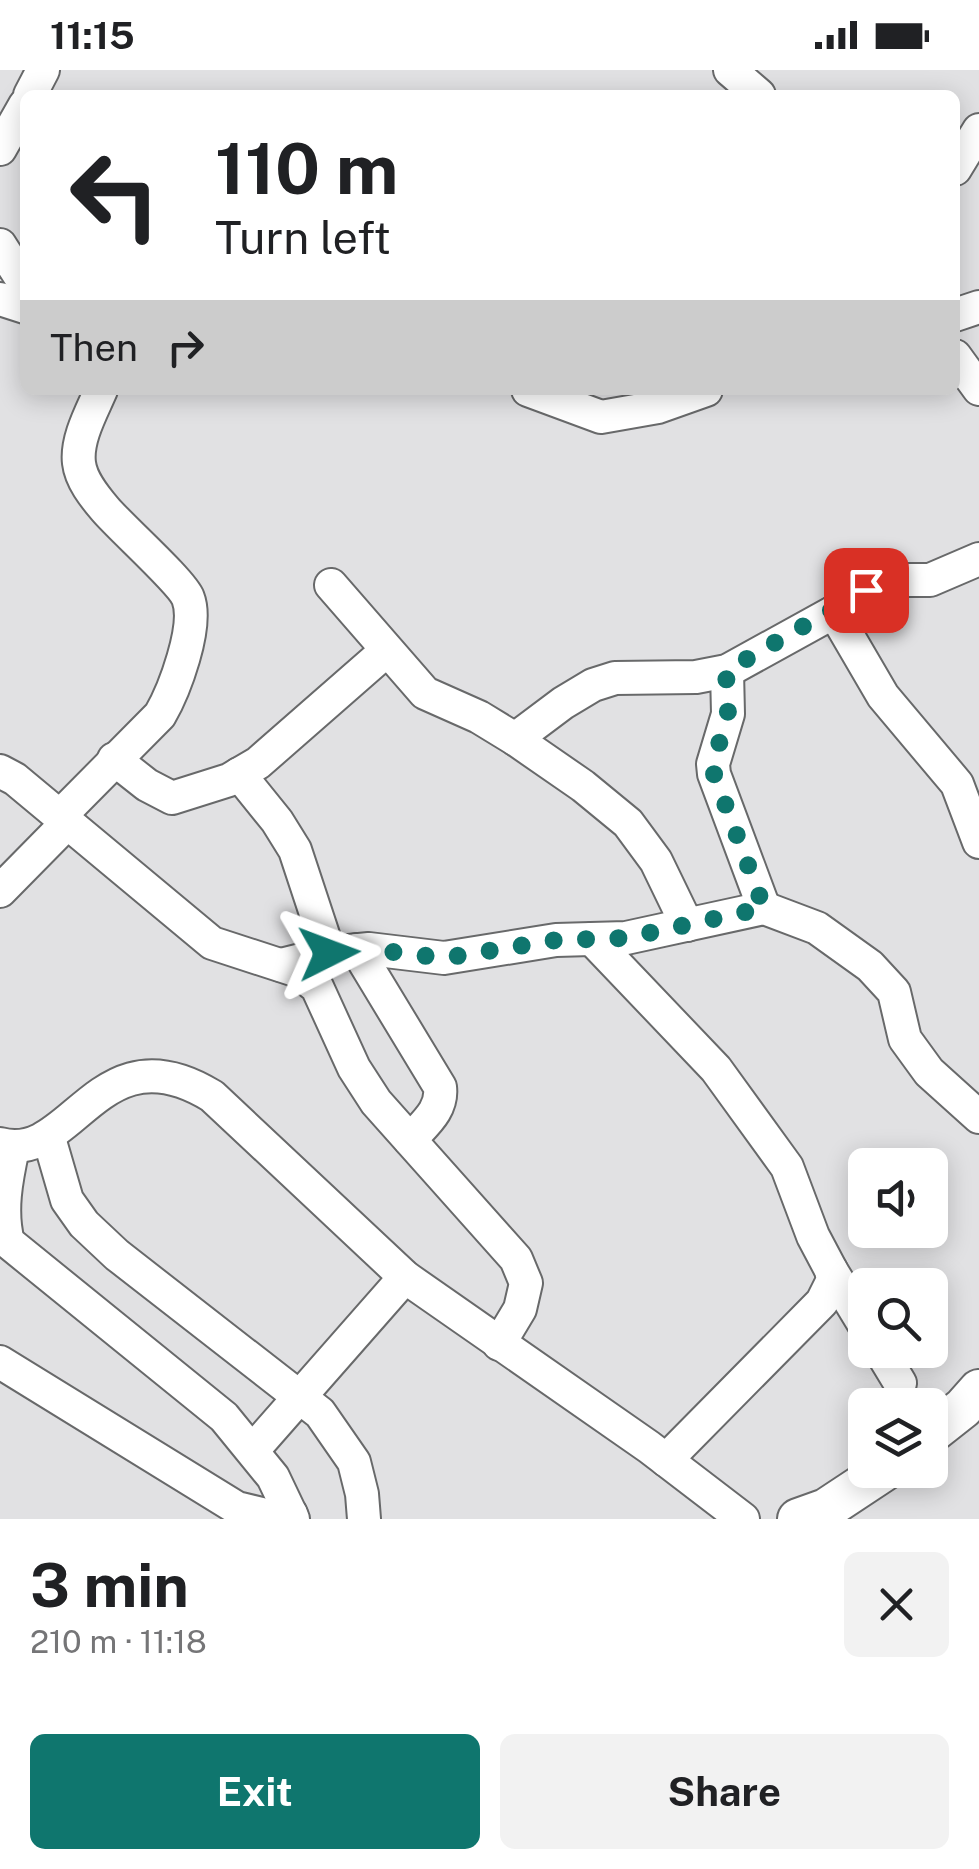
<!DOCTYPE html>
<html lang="en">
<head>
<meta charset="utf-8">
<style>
	:root { --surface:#fff; --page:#f2f2f2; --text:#202124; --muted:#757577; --accent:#0f766e }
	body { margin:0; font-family:"Public Sans",sans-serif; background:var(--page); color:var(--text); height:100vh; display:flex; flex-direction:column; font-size:38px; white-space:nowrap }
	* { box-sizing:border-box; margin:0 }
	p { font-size:32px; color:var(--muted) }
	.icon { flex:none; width:55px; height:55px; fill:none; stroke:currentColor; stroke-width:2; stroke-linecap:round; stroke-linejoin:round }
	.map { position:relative; height:1449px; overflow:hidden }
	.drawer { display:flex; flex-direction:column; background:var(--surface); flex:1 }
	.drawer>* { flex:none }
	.hud { position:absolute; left:20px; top:20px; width:940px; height:305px; border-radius:15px; box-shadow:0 5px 25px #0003; background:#fff; color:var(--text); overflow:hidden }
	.tools { position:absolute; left:848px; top:1078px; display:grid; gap:20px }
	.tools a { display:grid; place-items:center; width:100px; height:100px; border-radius:15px; background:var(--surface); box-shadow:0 5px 25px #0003; font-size:50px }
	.pin { position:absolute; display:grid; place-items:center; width:85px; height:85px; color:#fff; margin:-42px; border-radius:20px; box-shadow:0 5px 15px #0006 }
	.me { position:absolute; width:110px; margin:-55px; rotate:87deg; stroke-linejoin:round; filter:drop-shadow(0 0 8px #0008) }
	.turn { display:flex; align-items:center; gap:35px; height:210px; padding:0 30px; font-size:45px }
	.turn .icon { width:130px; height:130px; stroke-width:2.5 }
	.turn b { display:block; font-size:70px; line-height:85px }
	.then { display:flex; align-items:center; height:95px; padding:0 30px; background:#0003; gap:20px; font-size:38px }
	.round { display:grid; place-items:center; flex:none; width:105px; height:105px; border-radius:15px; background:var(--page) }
	.overview { display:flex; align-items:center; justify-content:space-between; height:170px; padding:0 30px }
	h1 { font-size:60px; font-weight:700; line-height:75px }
	.primary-button { display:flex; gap:20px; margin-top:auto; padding:20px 30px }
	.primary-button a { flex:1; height:115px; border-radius:15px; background:var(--accent); color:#fff; font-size:40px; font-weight:700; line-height:115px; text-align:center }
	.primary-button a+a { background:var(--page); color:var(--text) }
	.status { display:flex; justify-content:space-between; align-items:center; height:70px; padding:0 50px; background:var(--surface); direction:ltr }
	.status svg { height:28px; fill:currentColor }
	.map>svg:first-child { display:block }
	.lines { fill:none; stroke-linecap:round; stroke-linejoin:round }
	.minor-casing { stroke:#68696a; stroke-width:36 }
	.major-casing { stroke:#68696a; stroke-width:44 }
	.minor { stroke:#fff; stroke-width:32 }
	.major { stroke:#fff; stroke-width:40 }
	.route { stroke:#0f766e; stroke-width:18; stroke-dasharray:0 32.4 }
</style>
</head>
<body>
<div class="status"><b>11:15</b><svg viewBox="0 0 49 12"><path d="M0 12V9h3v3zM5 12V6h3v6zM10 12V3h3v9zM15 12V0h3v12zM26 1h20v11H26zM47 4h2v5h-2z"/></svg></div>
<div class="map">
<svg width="979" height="1449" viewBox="0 0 979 1449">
	<rect width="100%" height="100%" fill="#e1e1e3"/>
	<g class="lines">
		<g class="minor-casing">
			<g id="minor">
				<polyline points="730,0 759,25"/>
				<polyline points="30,25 43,0"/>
				<polyline points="0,79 25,35"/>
				<polyline points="955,99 979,60"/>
				<polyline points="0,175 25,214"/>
				<polyline points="0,229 25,237"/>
				<polyline points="955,245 979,237"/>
				<polyline points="955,286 979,319"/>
				<polyline points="528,320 601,347 658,337 706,320"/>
				<polyline points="331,515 425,623 479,647 515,669 583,716 628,753 656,791 687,855"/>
				<polyline points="834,542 883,626 957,714 979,772"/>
				<polyline points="727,601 728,644 713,694 714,704 764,838"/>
				<polyline points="515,669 563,633 593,615 615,608 696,607 727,601 834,542 866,520 894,510 930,510 979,489"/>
				<polyline points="114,689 147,715 172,728 229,710 258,693 386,581"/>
				<polyline points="0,701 15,709 212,873 295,900 317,917 354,998 376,1032 516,1189 526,1213 520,1239 499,1274"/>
				<polyline points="239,704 277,751 295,780 329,883"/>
				<path d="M 60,746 L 160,645 C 174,621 199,556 188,528 C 182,512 121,458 105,439 C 94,426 81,410 79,393 C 76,369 92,341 101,320"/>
				<polyline points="0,821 67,753"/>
				<polyline points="592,869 716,999 787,1097 813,1166 831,1200 833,1210 822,1232 666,1390"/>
				<path d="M 357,880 L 440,1017 C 443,1040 424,1054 410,1070"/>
				<polyline points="281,895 329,883 369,879 444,888 556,870 626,868 764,838 817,858 870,896 894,922 905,969 929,1002 979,1047"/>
				<polyline points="49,1068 67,1130 84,1154 117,1185 320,1343 354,1392 362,1424 364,1449"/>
				<path d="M 0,1074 C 73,1095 98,956 212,1026 L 405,1207 L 649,1377 L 743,1449"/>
				<path d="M 13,1078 C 6,1110 0,1141 8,1172 L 224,1347 L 273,1407 L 293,1449"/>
				<polyline points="831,1200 865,1256"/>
				<polyline points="880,1280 900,1313"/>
				<polyline points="0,1292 237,1438 270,1446 291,1444"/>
				<polyline points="253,1380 405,1207"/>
			</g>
		</g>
		<g class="major-casing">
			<g id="major">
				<polyline points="930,1364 963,1338 979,1320"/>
				<polyline points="798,1449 826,1439 885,1400"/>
			</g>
		</g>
		<use href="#minor" class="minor"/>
		<use href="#major" class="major"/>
	</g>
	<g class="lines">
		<polyline class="route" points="329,883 368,879 444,888 556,870 626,868 764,838 714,704 713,694 728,644 726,601 866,520"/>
	</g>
</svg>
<div class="tools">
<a><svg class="icon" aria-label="sound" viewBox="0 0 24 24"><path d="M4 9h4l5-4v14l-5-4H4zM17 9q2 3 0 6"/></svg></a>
<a><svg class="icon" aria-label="search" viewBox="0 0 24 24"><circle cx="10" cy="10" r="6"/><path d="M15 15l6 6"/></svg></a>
<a><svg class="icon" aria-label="layers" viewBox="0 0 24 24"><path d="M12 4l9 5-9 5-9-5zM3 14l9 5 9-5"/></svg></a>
</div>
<div class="pin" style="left:866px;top:520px;background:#d93025"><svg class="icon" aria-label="arrive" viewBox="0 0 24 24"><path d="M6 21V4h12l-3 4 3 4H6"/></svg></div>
<svg class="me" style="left:329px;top:883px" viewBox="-20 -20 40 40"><path d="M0-17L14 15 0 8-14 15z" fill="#0f766e" stroke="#fff" stroke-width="4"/></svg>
<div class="hud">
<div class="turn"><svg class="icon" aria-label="left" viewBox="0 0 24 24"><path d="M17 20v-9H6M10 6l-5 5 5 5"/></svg><div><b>110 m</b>Turn left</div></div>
<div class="then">Then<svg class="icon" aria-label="right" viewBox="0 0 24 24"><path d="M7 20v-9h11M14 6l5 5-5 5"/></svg></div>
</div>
</div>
<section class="drawer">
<div class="overview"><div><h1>3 min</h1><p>210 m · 11:18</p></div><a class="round"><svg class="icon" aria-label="close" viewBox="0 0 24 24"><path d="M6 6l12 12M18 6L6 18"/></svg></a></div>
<div class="primary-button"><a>Exit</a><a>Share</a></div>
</section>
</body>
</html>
